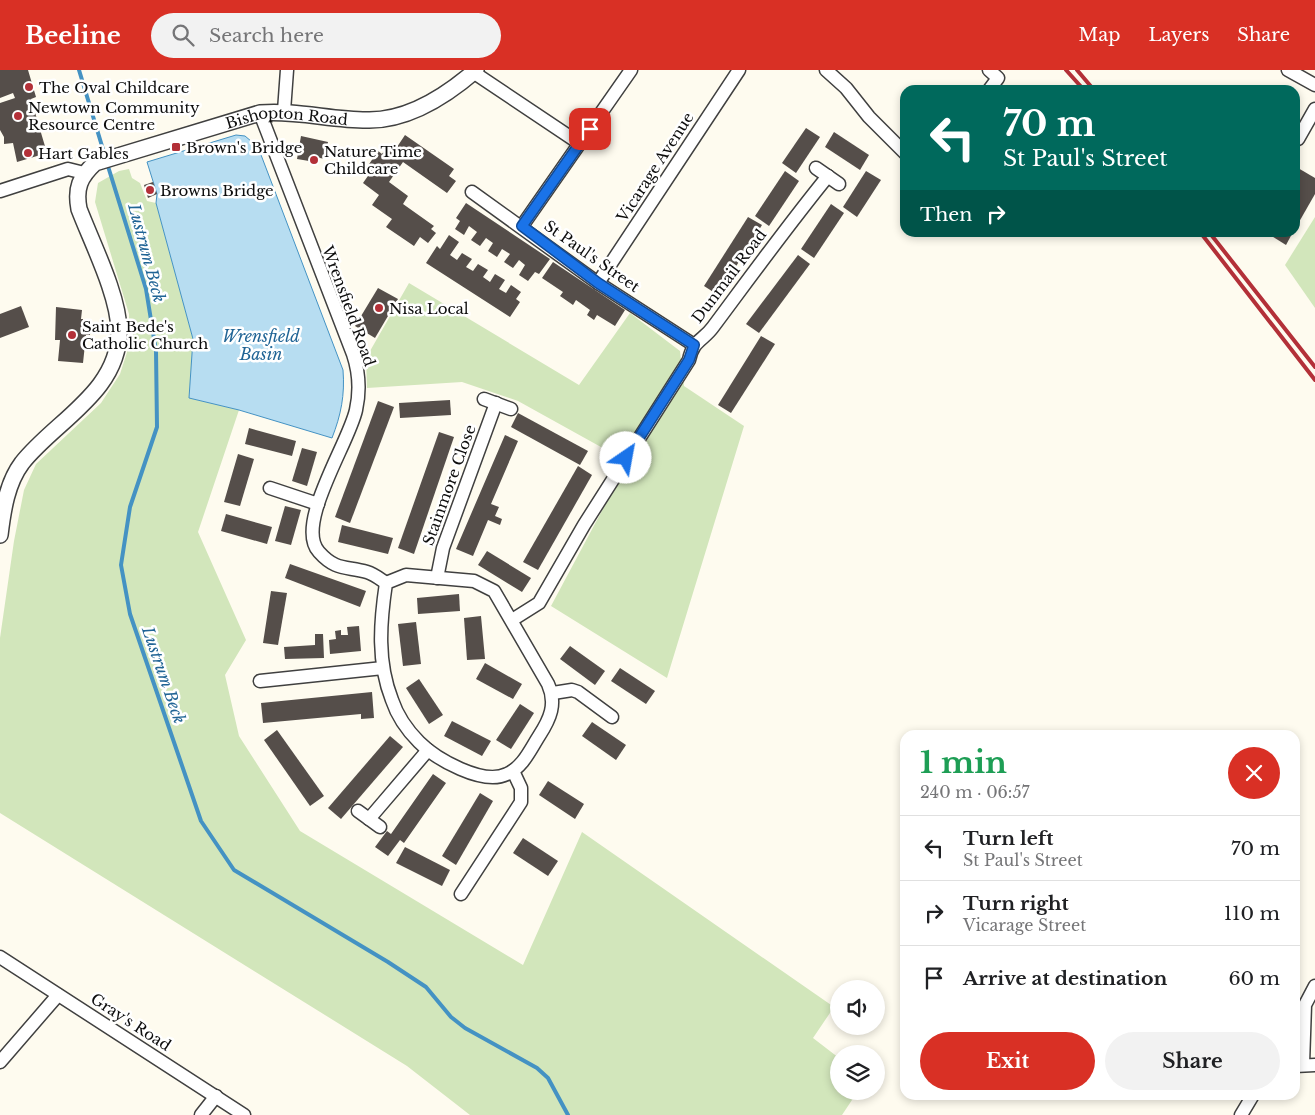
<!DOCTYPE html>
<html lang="en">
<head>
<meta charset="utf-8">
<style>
	:root { --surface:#fff; --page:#f2f2f2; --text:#202124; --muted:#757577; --line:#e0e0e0; --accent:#d93025 }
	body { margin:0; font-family:"Libre Baskerville",serif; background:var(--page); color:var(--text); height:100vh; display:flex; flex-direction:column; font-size:19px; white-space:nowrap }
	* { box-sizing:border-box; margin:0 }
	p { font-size:16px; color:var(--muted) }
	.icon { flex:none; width:28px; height:28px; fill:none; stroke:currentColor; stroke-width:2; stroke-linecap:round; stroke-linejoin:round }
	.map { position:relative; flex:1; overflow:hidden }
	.sheet { position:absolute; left:900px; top:660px; width:400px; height:370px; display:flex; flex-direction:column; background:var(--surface); border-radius:15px; box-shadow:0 2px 8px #0003 }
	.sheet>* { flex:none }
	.top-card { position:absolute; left:900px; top:15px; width:400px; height:152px; border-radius:15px; box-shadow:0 2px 8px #0003; background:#00695c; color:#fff; overflow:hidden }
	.fabs { position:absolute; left:830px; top:910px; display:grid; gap:10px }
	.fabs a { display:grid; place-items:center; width:55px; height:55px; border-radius:50%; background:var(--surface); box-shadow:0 2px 8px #0003; font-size:25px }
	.pin { position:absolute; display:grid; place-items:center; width:42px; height:42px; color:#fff; margin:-21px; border-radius:10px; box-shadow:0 2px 8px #0006 }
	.me { position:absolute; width:55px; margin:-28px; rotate:33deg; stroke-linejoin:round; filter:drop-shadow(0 0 4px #0008) }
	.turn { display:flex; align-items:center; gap:18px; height:105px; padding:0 20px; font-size:22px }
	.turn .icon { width:65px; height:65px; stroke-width:2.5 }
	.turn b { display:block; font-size:35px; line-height:42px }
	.then { display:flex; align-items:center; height:48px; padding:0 20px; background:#0003; gap:10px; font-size:19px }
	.round { display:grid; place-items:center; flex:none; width:52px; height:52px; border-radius:26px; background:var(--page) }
	.head { display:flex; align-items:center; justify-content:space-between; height:85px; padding:0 20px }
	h1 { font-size:30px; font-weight:700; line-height:38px; color:#1e9e55 }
	.button { display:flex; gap:10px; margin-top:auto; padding:10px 20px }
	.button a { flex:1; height:58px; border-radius:30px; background:var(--accent); color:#fff; font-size:20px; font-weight:700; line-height:58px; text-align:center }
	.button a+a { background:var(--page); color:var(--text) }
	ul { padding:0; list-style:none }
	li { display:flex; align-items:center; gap:15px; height:65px; padding:0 20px; border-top:1px solid var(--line) }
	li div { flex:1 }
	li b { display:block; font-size:19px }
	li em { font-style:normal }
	header { display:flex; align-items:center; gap:30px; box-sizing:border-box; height:70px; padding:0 25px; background:var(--accent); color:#fff }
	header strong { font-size:24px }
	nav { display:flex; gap:28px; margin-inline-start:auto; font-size:18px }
	.search { width:350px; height:45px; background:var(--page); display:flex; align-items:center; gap:12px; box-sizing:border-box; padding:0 18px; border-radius:28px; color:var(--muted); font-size:19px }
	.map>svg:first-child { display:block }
	.green { fill:#d2e6bb }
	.water { fill:#b7ddf1; stroke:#4492c3 }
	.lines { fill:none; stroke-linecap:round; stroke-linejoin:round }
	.stream { stroke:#4492c3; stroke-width:4 }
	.building { fill:#554e4a }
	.minor-casing { stroke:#404040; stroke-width:15 }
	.tertiary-casing { stroke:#404040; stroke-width:18 }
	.minor { stroke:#fff; stroke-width:12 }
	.tertiary { stroke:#fff; stroke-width:15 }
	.rail { stroke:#b33038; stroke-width:4 }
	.route-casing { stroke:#114b97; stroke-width:12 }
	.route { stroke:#1a73e8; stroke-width:9 }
	.poi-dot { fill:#b33038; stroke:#fff; stroke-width:2 }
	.labels { text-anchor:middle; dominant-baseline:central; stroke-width:5; stroke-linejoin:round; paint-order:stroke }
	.poi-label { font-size:15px; fill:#0d0d0d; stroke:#fff; text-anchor:start }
	.street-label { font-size:15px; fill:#0d0d0d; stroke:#fff }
	.water-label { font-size:16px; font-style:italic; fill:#206495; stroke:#fff }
</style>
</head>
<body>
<header>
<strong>Beeline</strong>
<div class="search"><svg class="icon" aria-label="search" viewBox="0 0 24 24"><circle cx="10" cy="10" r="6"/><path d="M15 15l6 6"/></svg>Search here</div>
<nav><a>Map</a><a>Layers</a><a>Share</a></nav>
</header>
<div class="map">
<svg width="1315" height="1045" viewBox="0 0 1315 1045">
	<rect width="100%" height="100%" fill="#fefbef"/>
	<g class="green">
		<polygon points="129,99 132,108 140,113 147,131 156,133 193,269 189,328 239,340 198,462 246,570 225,605 239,666 300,761 523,895 582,762 834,937 813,968 839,988 839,1021 858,1021 842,1045 470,1045 407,996 0,743 0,568 14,471 24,420 36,394 101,333 120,304 129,276 129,244 95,132 98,113 119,101"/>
		<polygon points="1315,147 1315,238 1285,195"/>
		<polygon points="409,213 579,315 630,243 680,281 684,316 744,356 667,608 551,536 628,392 518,331 462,312 367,318 366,288"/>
	</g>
	<path class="water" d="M 236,65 L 245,66 L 258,77 L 343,300 C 345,325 341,345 332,368 L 239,340 L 189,328 L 193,269 L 156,133 L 157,124 L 147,92 Z"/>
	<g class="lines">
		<g class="stream">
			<polyline points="79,0 105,86"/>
			<polyline points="107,93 146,219 156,281 157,357 130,437 121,495 130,544 201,751 234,800 388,892 426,917 451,947 465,958 537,998 548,1008 568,1045"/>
		</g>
	</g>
	<g class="building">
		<polygon points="0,0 28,0 36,27 31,29 47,83 17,92 13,73 4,74 4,67 0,60 0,33 15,28 13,23 0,28"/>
		<polygon points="806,58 820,67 796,103 782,93"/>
		<polygon points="834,62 869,85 860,100 825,77"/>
		<polygon points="405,65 454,99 449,106 456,111 447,123 403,92 389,112 408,126 403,134 434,156 431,159 436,163 428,173 420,167 414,176 386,157 392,149 372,135 379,125 363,113 370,103 365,100 378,81 382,84 388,75 395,80"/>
		<polygon points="301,66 328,72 325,89 310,86 309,91 297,89"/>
		<polygon points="1298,98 1315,108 1315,124 1295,159 1295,102"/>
		<polygon points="785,101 799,111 769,156 755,146"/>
		<polygon points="866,101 881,110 857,147 843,137"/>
		<polygon points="153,112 157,124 148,128 144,115"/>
		<polygon points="466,133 550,189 539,204 535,202 528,211 519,205 525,195 519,190 513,198 504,192 510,184 502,179 497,187 488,181 493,173 486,168 480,176 471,170 477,162 469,156 464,165 455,159 460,151 456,148"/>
		<polygon points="831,134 844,143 814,188 801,179"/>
		<polygon points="748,147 762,155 718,225 704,216"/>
		<polygon points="1265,162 1293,162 1286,175"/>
		<polygon points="449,165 459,172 450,185 457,190 462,183 472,189 466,197 473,201 478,194 488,200 483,207 490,212 495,204 505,210 499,219 506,223 511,215 521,222 516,229 520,232 510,247 426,193 437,176 440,179"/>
		<polygon points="798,185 810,194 759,263 746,254"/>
		<polygon points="553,192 625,240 615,256 597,245 594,250 587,245 590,240 576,230 573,235 560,226 563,222 542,208"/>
		<polygon points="378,218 398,229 375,268 355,256"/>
		<polygon points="21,236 29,257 0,268 0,244"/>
		<polygon points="56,237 82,240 81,249 83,249 83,251 91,252 90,265 86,265 83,293 58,291 60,270 55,270"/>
		<polygon points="761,266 775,274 731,343 718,335"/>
		<polygon points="450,330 451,345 400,348 399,333"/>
		<polygon points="378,331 394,337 350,453 335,447"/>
		<polygon points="518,343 588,381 580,395 511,357"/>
		<polygon points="249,358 296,371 292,386 245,374"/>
		<polygon points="439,362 454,367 414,484 398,478"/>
		<polygon points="505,365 518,371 491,434 499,437 495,446 502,449 500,455 488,450 473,486 456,479"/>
		<polygon points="302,378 317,382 307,416 292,411"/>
		<polygon points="238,384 254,389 240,436 224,432"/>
		<polygon points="578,396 592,405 538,500 523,492"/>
		<polygon points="285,436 301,440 291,475 275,471"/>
		<polygon points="226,444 272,457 267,474 221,461"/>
		<polygon points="342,455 393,468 388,484 338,472"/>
		<polygon points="487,481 531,508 522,522 478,495"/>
		<polygon points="290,494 366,521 360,537 285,508"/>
		<polygon points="271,521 287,523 278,575 263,573"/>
		<polygon points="459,524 460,541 418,544 417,528"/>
		<polygon points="481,546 485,589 467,590 464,548"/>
		<polygon points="416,552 421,594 403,596 398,554"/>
		<polygon points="359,556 361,581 330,584 329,570 336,569 335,561 341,560 341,565 348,565 347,557"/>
		<polygon points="315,564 323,564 324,588 285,589 284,577 315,575"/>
		<polygon points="570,576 605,601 595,615 560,589"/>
		<polygon points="485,593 522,614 513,629 476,609"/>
		<polygon points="620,598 655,621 646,634 611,611"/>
		<polygon points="419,609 443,645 429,654 406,618"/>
		<polygon points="372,622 374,648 361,649 361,644 263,653 261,633"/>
		<polygon points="520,634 534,643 511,679 496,670"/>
		<polygon points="452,651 491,671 482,686 444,666"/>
		<polygon points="592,652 626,675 616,690 582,666"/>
		<polygon points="277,660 324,726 310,736 264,670"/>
		<polygon points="390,666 403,677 341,749 328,738"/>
		<polygon points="433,704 446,713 404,773 400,770 388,786 375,777 387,761 391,764"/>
		<polygon points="548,711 584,734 575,749 539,725"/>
		<polygon points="480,723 493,731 456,795 442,786"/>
		<polygon points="523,768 558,791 548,806 513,783"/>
		<polygon points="405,777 450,800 442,816 396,793"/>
	</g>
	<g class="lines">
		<g class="minor-casing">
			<g id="minor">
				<polyline points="826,0 846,18 869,47 905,83"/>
				<polyline points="989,0 998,8 989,20"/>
				<polyline points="1288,0 1315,15"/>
				<polyline points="473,2 579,73"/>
				<polyline points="284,41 287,0"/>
				<path d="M 260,43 L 353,284 C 359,302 360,322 356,340 C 349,373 294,455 319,482 C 336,501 346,496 367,502 C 374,504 380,509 386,513"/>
				<polyline points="1298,69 1315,39"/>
				<polyline points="816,98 839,114"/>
				<polyline points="0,121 68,99 84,103"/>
				<polyline points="472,122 598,213 694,275"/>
				<polyline points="522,156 631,0"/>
				<polyline points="598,213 739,0"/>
				<polyline points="484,329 511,339"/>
				<polyline points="270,418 318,434"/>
				<path d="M 406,505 L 474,511 L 494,521 L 548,614 C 557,634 550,649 539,666 C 530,680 523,697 507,704 C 483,716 436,689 419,672 C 407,660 397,645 392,630 C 377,592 380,553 386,513 Z"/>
				<polyline points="437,508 443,478 496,333"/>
				<path d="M 512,550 L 539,533 L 584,455 L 689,290 C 693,270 703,271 713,257 C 751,206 788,155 828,106"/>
				<polyline points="260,611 383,598"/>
				<polyline points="553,623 572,620 578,622 612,647"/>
				<polyline points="358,741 380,757"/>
				<polyline points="369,749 428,680"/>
				<polyline points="461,824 521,732 521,718 513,701"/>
				<polyline points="0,887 244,1045"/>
				<polyline points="0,992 58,925"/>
				<polyline points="1303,994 1305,935 1315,916"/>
				<polyline points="1295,996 1315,995"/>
				<polyline points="201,1045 216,1026"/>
				<polyline points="1241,1045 1253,1025"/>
			</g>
		</g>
		<g class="tertiary-casing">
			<g id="tertiary">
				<path id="s1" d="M 0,465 C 3,440 7,413 22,393 C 55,351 119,322 119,261 C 119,226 92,173 79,139 C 75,118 80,107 95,93 L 260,43 C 296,40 331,50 367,50 C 408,51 446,26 476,0"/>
			</g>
		</g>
		<use href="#minor" class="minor"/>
		<use href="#tertiary" class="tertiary"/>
		<g class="rail">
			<polyline points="1066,0 1084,20"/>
			<polyline points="1077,0 1094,20"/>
			<polyline points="1200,162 1315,310"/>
			<polyline points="1209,162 1315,297"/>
		</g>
	</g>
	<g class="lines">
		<g class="route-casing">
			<polyline id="route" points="590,59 522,156 598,213 694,275 689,290 626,388"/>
		</g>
		<use href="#route" class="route"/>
	</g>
	<g class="poi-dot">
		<circle cx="29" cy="17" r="5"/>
		<circle cx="18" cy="46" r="5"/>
		<rect x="171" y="72" width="10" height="10" rx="2.5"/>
		<circle cx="28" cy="83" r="5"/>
		<circle cx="314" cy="90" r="5"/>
		<circle cx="150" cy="120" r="5"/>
		<circle cx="379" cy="238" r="5"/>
		<circle cx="72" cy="265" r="5"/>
	</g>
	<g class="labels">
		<g class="poi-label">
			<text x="39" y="17">The Oval Childcare</text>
			<text x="28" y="37">Newtown Community<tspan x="28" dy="17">Resource Centre</tspan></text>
			<text x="186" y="77">Brown's Bridge</text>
			<text x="324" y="81">Nature Time<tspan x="324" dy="17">Childcare</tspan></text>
			<text x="38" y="83">Hart Gables</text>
			<text x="160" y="120">Browns Bridge</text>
			<text x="389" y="238">Nisa Local</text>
			<text x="82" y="256">Saint Bede's<tspan x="82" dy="17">Catholic Church</tspan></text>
		</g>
		<g class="street-label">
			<text stroke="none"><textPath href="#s1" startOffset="624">Bishopton Road</textPath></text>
			<text transform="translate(655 97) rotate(-57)">Vicarage Avenue</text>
			<text transform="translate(592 186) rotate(35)">St Paul's Street</text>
			<text transform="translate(729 206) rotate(-53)">Dunmail Road</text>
			<text transform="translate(349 236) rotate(70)">Wrensfield Road</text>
			<text transform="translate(449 415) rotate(-70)">Stainmore Close</text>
			<text transform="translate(131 952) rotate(33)">Gray's Road</text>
		</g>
		<g class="water-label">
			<text transform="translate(147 183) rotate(75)">Lustrum Beck</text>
			<text x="261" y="266">Wrensfield<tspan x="261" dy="18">Basin</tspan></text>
			<text transform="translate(164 605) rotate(71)">Lustrum Beck</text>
		</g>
	</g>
</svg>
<div class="fabs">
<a><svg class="icon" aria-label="sound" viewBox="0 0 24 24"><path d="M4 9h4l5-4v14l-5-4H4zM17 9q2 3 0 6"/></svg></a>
<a><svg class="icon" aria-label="layers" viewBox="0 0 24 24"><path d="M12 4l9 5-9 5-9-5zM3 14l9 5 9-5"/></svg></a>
</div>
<div class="pin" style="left:590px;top:59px;background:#d93025"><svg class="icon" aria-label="arrive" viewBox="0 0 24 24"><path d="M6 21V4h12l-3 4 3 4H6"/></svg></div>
<svg class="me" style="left:626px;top:388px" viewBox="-20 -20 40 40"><circle r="19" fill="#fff"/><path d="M0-13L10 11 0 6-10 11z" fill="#1a73e8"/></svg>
<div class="top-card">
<div class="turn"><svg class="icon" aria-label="left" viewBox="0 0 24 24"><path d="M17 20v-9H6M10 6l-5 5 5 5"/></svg><div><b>70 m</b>St Paul's Street</div></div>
<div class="then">Then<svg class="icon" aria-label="right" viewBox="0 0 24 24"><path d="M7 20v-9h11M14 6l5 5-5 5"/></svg></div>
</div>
<section class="sheet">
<div class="head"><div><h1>1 min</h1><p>240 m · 06:57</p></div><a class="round" style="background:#d93025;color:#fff"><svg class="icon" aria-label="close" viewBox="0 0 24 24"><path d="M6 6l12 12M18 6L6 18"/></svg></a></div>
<ul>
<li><svg class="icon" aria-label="left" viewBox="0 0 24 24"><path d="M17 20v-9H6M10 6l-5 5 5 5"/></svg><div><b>Turn left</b><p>St Paul's Street</p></div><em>70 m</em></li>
<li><svg class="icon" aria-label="right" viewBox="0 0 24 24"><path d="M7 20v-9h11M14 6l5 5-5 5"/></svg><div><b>Turn right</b><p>Vicarage Street</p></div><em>110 m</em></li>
<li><svg class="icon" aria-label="arrive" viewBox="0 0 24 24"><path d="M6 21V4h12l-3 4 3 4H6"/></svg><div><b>Arrive at destination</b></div><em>60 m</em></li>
</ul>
<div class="button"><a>Exit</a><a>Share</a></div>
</section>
</div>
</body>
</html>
